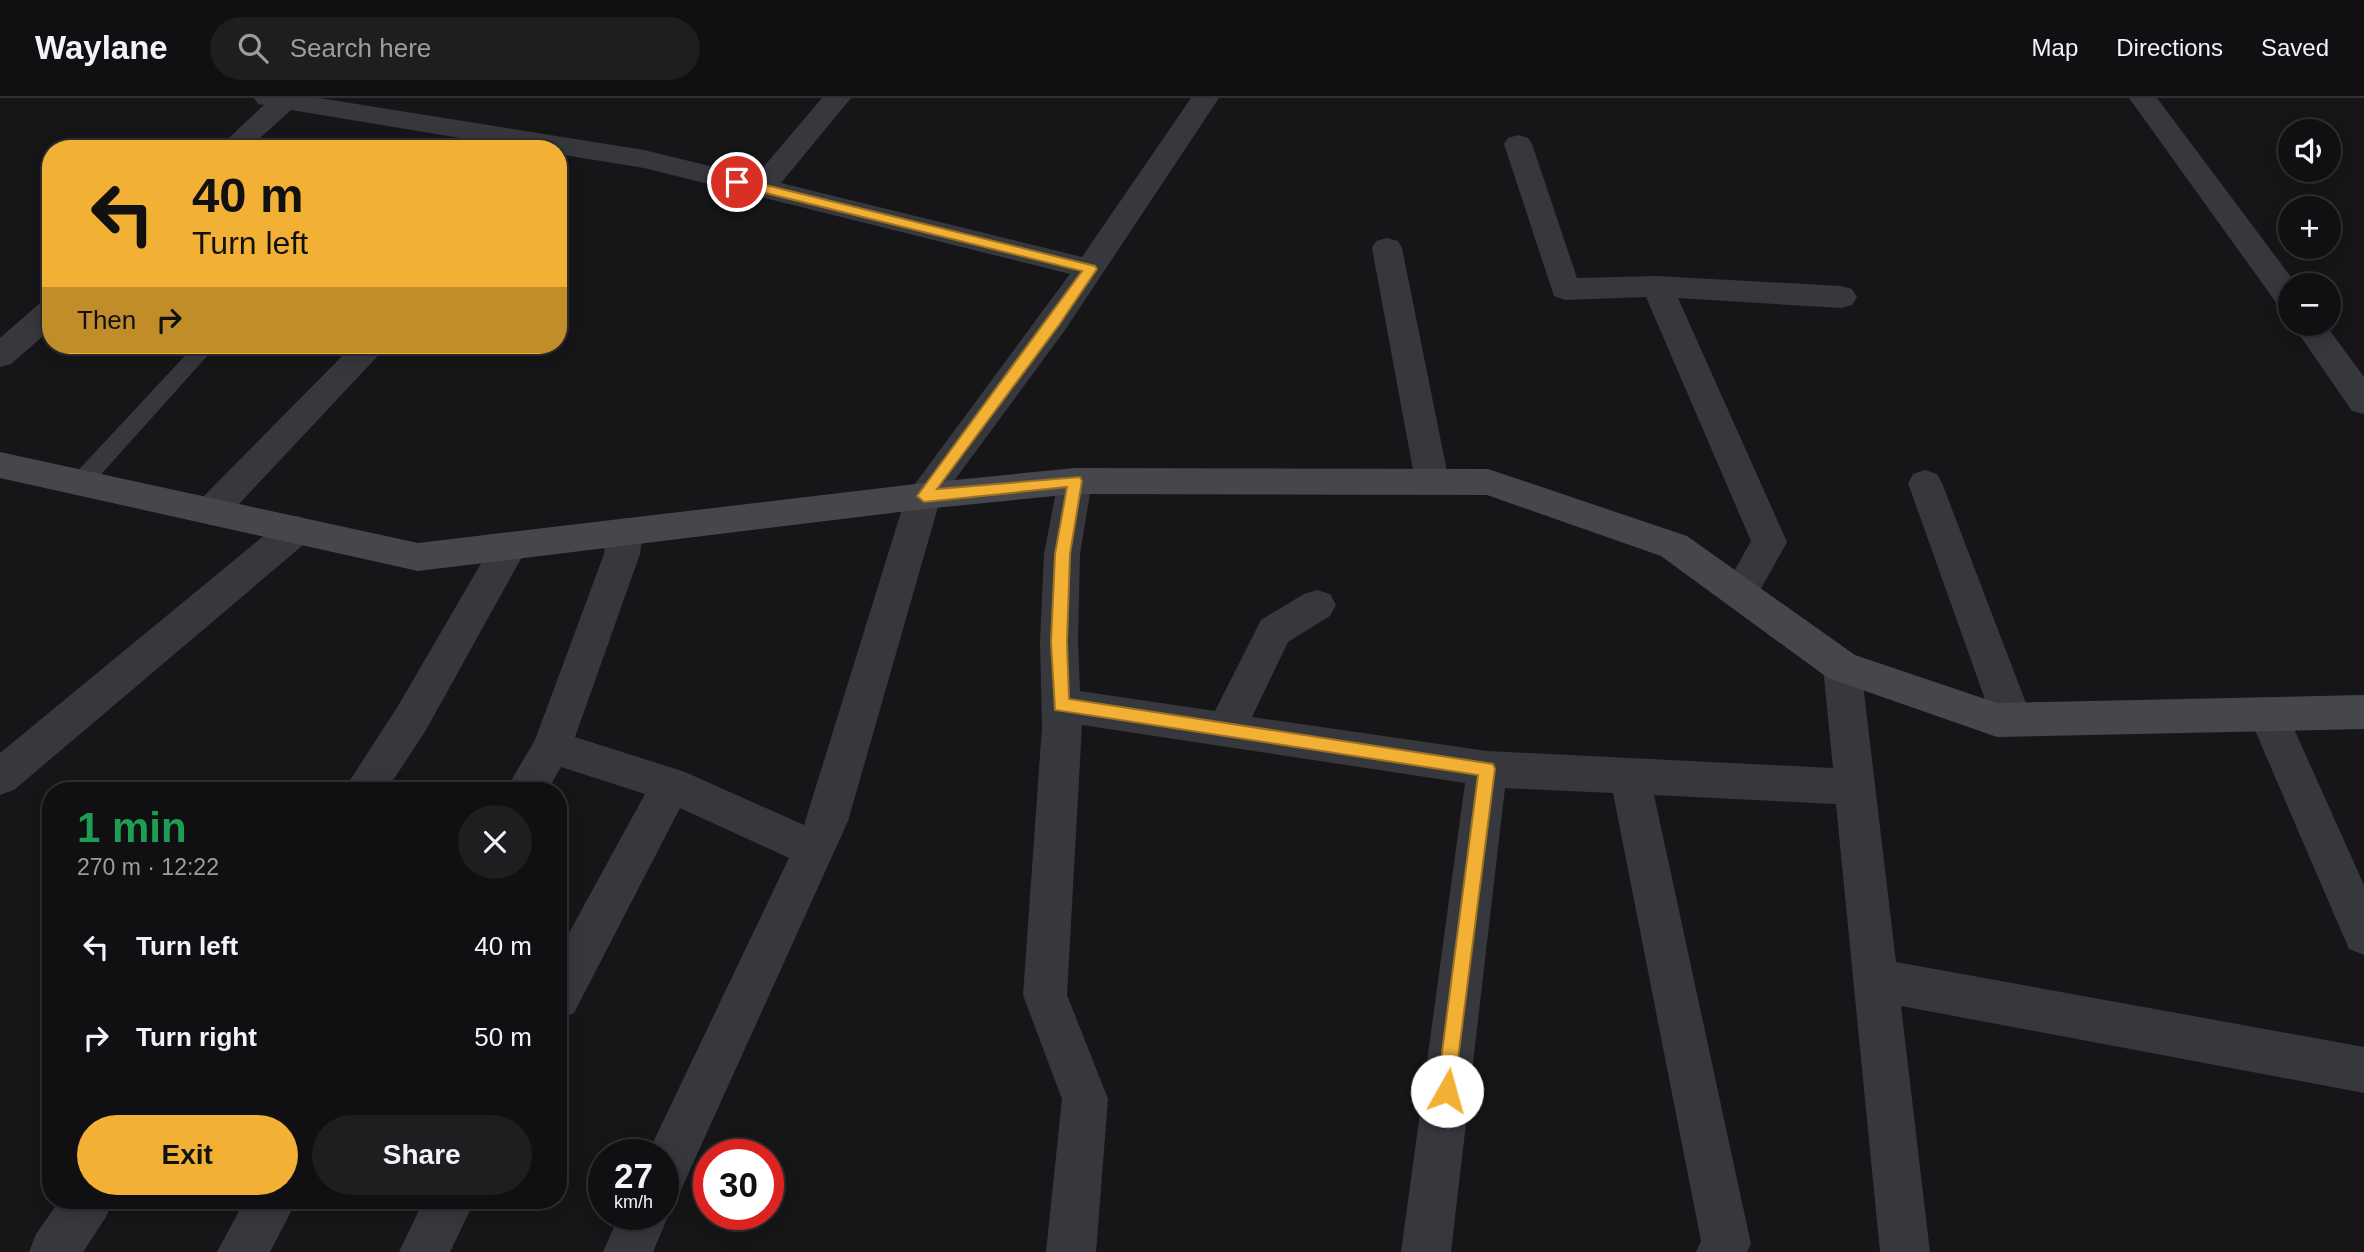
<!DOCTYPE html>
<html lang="en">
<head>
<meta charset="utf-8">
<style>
	:root { --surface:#101012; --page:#1e1e20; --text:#f1f3f6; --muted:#9c9d9f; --line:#303032; --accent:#f2b134 }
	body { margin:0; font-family:Arial,sans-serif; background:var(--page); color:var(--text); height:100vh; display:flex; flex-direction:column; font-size:26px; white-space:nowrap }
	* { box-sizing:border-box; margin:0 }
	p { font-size:23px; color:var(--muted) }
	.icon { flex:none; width:38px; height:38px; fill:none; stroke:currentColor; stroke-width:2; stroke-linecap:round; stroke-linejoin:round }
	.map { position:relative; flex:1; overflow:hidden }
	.drawer { position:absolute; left:42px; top:684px; width:525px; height:427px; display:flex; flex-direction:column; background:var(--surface); border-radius:28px; box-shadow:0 4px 18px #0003,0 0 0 2px var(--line) }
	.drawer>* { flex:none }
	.banner { position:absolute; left:42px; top:42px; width:525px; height:214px; border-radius:28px; box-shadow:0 4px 18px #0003,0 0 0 2px var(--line); background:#f2b134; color:#111; overflow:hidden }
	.fabs { position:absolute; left:2278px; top:21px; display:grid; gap:14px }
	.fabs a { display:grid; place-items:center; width:63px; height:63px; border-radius:50%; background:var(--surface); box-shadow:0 4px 18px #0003,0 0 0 2px var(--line); font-size:35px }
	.speed { position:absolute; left:588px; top:1041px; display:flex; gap:14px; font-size:35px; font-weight:700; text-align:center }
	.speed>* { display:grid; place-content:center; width:91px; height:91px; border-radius:50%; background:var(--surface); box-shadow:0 4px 18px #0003,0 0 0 2px var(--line); line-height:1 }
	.speed small { font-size:18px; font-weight:400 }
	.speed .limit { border:10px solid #d22; background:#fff; color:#111 }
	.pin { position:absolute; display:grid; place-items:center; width:60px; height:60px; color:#fff; margin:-30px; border:4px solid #fff; border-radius:50%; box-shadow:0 2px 7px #0007 }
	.me { position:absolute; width:77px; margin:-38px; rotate:7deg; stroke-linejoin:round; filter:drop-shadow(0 0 5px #0008) }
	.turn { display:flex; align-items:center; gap:24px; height:147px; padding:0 35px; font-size:32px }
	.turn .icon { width:91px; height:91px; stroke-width:2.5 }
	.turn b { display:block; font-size:49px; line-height:60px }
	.then { display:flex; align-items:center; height:66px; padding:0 35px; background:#0003; gap:14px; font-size:26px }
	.round { display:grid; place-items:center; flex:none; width:74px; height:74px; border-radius:37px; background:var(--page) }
	.headline { display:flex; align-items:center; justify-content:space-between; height:119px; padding:0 35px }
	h1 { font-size:42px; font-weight:600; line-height:52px; color:#1e9e55 }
	.primary-button { display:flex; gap:14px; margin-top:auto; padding:14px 35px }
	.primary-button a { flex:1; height:80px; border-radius:42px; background:var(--accent); color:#111; font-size:28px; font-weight:600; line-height:80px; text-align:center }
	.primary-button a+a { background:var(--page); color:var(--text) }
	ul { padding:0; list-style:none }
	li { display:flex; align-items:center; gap:21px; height:91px; padding:0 35px }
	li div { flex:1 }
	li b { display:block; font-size:26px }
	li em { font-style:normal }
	header { display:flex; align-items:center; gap:42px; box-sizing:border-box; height:98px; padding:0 35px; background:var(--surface); border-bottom:2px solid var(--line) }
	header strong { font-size:33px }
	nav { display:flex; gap:38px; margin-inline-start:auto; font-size:24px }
	.search { width:490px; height:63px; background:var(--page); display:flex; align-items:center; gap:18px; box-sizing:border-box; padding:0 24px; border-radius:38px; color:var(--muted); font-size:26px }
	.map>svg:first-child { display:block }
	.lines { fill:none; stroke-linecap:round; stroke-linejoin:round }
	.lane { fill:#37383d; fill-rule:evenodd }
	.street { fill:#37383d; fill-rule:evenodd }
	.secondary { fill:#45474d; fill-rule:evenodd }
	.route { fill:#f2b134; stroke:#9d7322; stroke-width:2 }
</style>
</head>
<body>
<header>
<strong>Waylane</strong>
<div class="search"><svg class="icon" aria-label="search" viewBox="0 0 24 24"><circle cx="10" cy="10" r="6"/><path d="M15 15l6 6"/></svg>Search here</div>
<nav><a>Map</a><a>Directions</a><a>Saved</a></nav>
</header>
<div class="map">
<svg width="2364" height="1154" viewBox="0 0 2364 1154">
	<rect width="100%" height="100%" fill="#161618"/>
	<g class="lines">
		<polygon class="lane" points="195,247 217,247 88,391 80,393 72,391 69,385 72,379"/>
		<g class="street">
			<polygon points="254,0 319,0 644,52 755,79 822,0 851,0 781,85 1082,159 1191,0 1219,0 1065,232 940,402 848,723 680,1094 663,1101 663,1057 647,1057 789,760 680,710 574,915 558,922 558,855 645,696 561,669 547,693 505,693 535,642 604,456 607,434 612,424 625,420 638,424 643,434 640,456 575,639 685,674 804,727 906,398 1070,176 644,70 558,56 558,51 527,51 291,12 248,51 217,51 264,7 258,6"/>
			<polygon points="2129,0 2157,0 2297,187 2291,187 2291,213 2280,210"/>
			<polygon points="1518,37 1528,40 1532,46 1577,180 1657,178 1841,188 1852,191 1857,199 1852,207 1841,210 1678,200 1787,444 1753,505 1740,510 1727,505 1722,495 1751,443 1646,199 1565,202 1554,198 1504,46 1508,40"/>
			<polygon points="1387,140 1398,143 1402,150 1449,383 1444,392 1432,396 1420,392 1415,383 1372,150 1376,143"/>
			<polygon points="51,202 51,231 11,266 0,269 0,240 40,205"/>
			<polygon points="2292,226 2325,226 2364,279 2364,316 2352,313"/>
			<polygon points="353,247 388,247 223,423 211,427 199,423 193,413 199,403"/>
			<polygon points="1075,370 1087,374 1092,383 1080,456 1078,543 1080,593 1215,613 1261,522 1304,496 1317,492 1330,496 1336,507 1330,518 1288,544 1252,619 1487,653 1833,670 1823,569 1828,558 1842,553 1856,558 1861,569 1896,864 2364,949 2364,995 1901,908 1930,1154 1880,1154 1836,706 1654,697 1751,1146 1747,1154 1696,1154 1701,1143 1613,695 1505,690 1451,1154 1401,1154 1465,685 1082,627 1067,897 1108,1001 1096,1154 1046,1154 1062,1001 1023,897 1042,629 1040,543 1044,456 1058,383 1063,374"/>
			<polygon points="1925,372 1937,376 1942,385 2032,621 2026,633 2012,638 1998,633 1992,621 1908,385 1913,376"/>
			<polygon points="296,418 309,422 314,432 309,442 14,692 0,697 0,655 283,422"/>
			<polygon points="510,434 523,438 528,448 426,632 386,693 343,693 398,608 497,438"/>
			<polygon points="2268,599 2282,604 2364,787 2364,857 2349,851 2248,616 2254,604"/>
			<polygon points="663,1101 669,1116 653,1154 603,1154 620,1116 663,1116"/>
			<polygon points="60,1102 113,1102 106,1119 83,1154 29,1154 36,1136"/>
			<polygon points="245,1102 297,1102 270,1154 217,1154"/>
			<polygon points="424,1102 475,1102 450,1154 399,1154"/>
		</g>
		<polygon class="secondary" points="0,354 418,445 924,385 1075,370 1488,371 1687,438 1855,557 1997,605 2364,597 2364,631 1997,639 1828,580 1661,458 1487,397 1075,396 924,411 418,473 0,380"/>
	</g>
	<polygon class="route" points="737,80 1095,168 1097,171 1059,227 937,391 1080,379 1082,383 1070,456 1067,544 1069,601 1493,666 1495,671 1453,1000 1447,1003 1440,1000 1437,993 1478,677 1055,612 1051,544 1055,456 1067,389 924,404 917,398 1082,173 733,87 731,84"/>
</svg>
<div class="fabs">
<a><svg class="icon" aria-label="sound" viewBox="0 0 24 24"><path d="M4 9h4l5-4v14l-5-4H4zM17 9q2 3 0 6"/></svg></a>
<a>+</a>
<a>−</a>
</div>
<div class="speed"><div>27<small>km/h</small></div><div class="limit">30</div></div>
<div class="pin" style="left:737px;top:84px;background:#d93025"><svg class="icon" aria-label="arrive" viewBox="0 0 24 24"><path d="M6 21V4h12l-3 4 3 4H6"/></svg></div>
<svg class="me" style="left:1447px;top:993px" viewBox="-20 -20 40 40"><circle r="19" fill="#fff"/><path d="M0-13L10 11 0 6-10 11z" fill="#f2b134"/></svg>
<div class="banner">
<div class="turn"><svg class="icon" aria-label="left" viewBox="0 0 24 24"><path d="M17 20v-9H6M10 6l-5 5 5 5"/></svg><div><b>40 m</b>Turn left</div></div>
<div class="then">Then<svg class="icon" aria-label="right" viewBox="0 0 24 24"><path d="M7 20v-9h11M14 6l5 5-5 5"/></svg></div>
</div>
<section class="drawer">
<div class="headline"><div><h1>1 min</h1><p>270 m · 12:22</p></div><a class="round"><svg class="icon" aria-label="close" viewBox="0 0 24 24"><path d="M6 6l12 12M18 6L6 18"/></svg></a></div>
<ul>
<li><svg class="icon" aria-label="left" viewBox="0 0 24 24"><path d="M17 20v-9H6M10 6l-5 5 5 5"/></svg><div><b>Turn left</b></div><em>40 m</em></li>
<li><svg class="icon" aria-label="right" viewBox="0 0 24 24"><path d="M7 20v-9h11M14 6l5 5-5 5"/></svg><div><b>Turn right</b></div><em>50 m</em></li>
</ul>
<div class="primary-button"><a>Exit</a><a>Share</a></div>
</section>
</div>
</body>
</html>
